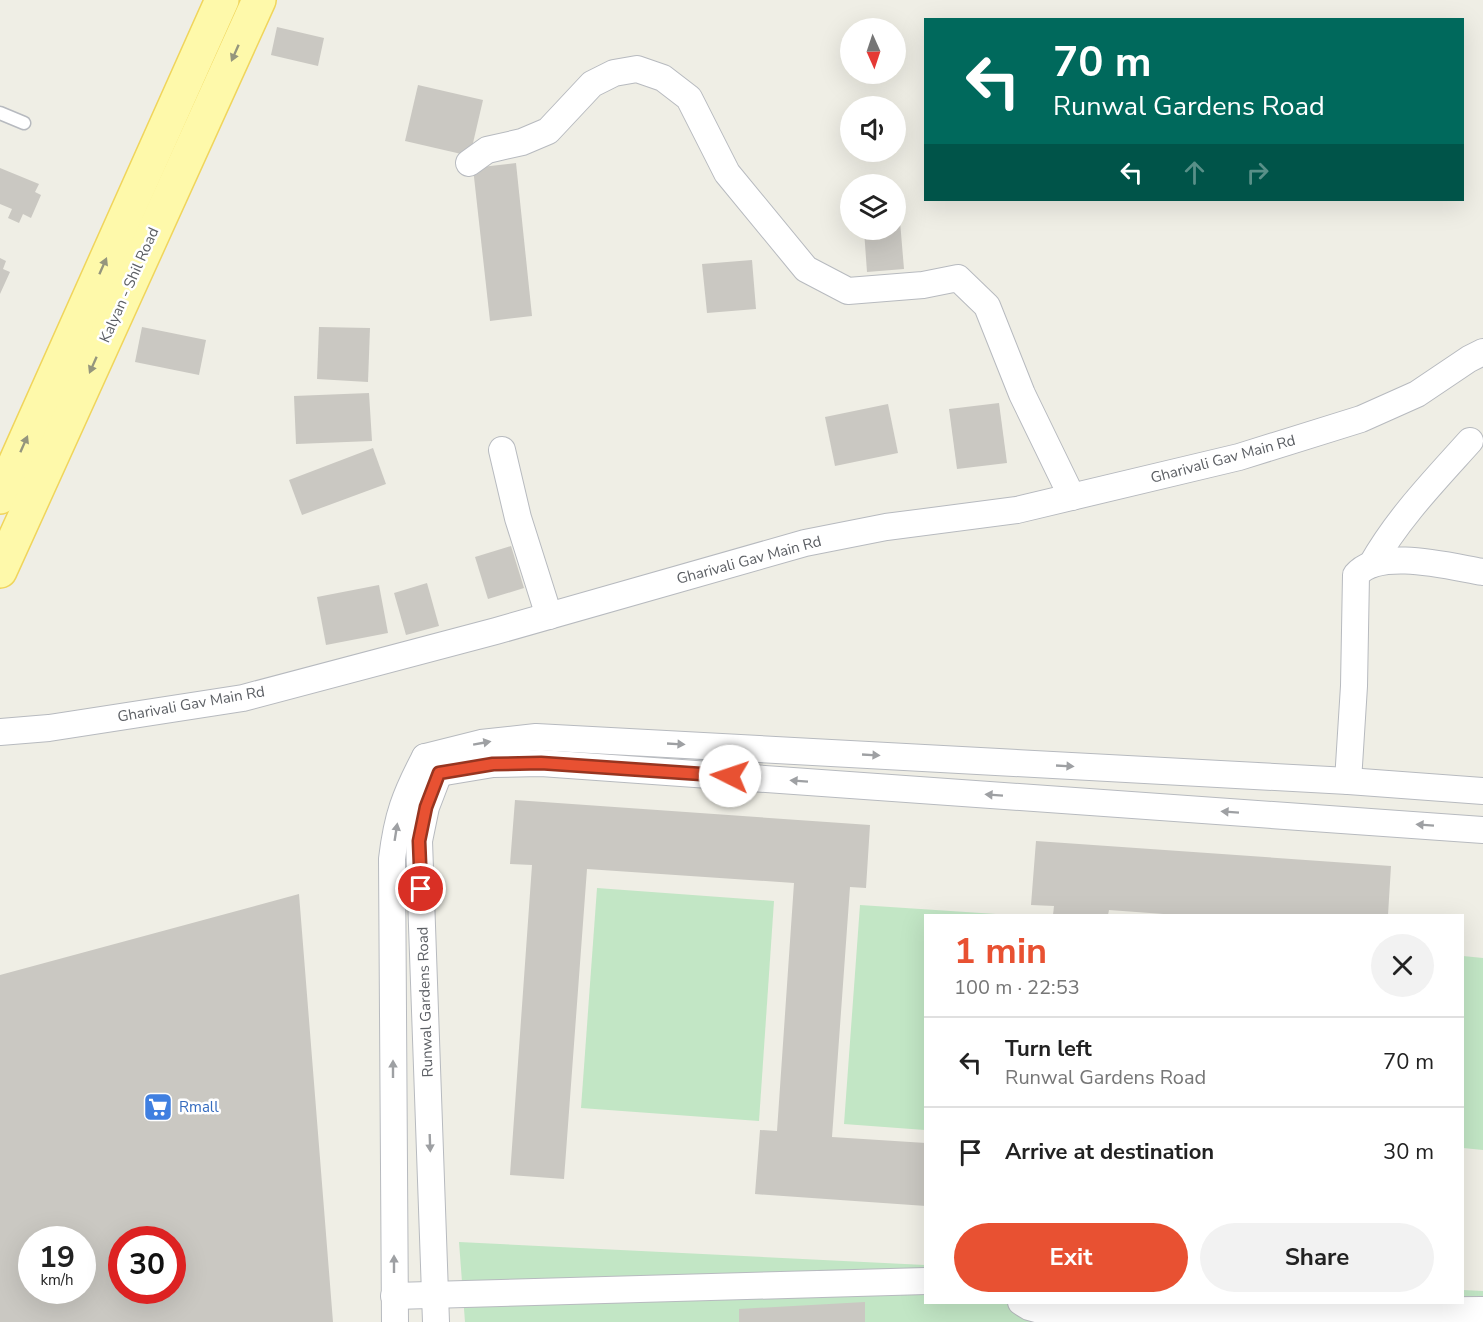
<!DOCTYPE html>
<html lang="en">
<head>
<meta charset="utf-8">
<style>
	:root { --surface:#fff; --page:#f2f2f2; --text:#222; --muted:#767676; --line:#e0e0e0; --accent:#e85132 }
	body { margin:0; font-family:"Nunito Sans",sans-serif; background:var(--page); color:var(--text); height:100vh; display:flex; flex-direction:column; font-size:22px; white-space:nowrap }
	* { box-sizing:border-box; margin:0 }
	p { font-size:20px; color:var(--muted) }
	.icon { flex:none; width:33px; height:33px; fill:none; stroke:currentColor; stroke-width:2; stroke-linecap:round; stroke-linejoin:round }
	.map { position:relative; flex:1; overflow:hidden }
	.drawer { position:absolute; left:924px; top:914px; width:540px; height:390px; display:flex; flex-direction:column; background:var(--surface); border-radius:0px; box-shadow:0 6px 24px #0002 }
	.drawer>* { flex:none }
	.hud { position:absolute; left:924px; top:18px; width:540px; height:183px; border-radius:0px; box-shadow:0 6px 24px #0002; background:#00695c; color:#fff; overflow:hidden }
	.needle { width:39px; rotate:177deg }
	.tools { position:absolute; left:840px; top:18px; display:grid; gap:12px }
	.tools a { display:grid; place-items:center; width:66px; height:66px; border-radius:50%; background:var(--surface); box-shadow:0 6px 24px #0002; font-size:30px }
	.speed { position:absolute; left:18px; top:1226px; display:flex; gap:12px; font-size:30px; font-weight:700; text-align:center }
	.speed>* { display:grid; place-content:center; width:78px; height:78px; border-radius:50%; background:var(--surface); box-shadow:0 6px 24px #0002; line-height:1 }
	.speed small { font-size:15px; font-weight:400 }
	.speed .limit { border:9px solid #d22; background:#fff; color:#111 }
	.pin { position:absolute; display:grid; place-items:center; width:51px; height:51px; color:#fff; margin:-26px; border:3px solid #fff; border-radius:50%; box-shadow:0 2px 6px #0007 }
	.me { position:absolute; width:66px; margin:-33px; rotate:274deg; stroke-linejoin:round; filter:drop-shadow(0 0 4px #0008) }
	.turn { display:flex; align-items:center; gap:21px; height:126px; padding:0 30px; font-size:27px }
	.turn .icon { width:78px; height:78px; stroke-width:2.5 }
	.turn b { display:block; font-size:42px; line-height:51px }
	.lanes { display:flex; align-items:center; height:57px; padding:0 30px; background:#0003; justify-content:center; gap:30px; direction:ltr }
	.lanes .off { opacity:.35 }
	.round { display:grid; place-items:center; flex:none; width:63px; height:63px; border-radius:32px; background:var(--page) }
	.overview { display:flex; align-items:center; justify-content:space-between; height:102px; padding:0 30px }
	h1 { font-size:36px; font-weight:700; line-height:45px; color:var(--accent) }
	.primary-button { display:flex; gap:12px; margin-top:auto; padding:12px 30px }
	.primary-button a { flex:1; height:69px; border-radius:36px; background:var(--accent); color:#fff; font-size:24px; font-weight:700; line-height:69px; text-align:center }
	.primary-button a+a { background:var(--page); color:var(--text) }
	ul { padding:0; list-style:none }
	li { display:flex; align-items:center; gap:18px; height:90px; padding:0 30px; border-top:2px solid var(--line) }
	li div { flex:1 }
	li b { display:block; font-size:22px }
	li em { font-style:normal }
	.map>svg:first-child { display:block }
	.green { fill:#c2e6c5 }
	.building { fill:#cac8c2; fill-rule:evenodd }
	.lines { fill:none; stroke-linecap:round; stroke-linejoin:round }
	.lane-casing { stroke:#b7babf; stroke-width:15 }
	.street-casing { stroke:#b7babf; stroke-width:28 }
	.primary-casing { stroke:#f0d55c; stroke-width:36 }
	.lane { stroke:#fff; stroke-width:12 }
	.street { stroke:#fff; stroke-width:26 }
	.primary { stroke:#fef9aa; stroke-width:33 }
	.oneway { fill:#95967d }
	.oneway2 { fill:#9ea0a3 }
	.route-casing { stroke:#973520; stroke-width:15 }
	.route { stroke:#e85132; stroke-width:10 }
	.labels { text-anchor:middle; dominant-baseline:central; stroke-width:5; stroke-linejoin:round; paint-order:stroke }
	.street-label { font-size:15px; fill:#5d6065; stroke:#fff }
	.shop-label { font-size:15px; fill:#366cbe; stroke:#fff; text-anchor:start }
</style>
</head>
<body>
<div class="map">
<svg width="1483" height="1322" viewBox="0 0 1483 1322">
	<rect width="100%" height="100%" fill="#efeee5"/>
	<g class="green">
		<polygon points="597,888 774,901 759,1121 581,1108"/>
		<polygon points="860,905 1011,915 926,915 925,1130 844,1124"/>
		<polygon points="1463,956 1483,958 1483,1150 1463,1148"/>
		<polygon points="459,1242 925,1265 926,1302 1462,1302 1463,1290 1483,1291 1483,1322 465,1322"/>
	</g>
	<g class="building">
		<polygon points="277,27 324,38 318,66 271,55"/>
		<polygon points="418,85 483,100 470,156 405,141"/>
		<polygon points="516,163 532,316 490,321 473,168"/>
		<polygon points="0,168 39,184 35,192 41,195 31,218 23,214 19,223 8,218 12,209 0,204"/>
		<polygon points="896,221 900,221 904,269 867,272 864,230 896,230"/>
		<polygon points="0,258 6,261 3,269 10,272 0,294"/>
		<polygon points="752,260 756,309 707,313 702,264"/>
		<polygon points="142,327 206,340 199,375 135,362"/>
		<polygon points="319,327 370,328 368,382 317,379"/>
		<polygon points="369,393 372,441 296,444 294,396"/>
		<polygon points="999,403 1007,463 957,469 949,409"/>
		<polygon points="888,404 898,453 835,466 825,417"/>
		<polygon points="373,448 386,484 302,515 289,480"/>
		<polygon points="511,546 524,588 488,599 475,557"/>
		<polygon points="427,583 439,626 406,635 394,593"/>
		<polygon points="379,585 388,633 326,645 317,597"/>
		<polygon points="515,800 870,825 866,888 850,887 832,1137 926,1143 926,1206 755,1194 760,1130 777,1131 794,883 587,869 564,1179 510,1175 532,865 510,864"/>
		<polygon points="1036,841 1391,866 1388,915 1177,915 1109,910 1108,915 1053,915 1054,906 1031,905"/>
		<path d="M 299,894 L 333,1322 L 0,1322 L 0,975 ZM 32,1239 L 82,1239 L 82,1290 L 32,1290 ZM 122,1239 L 172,1239 L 172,1290 L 122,1290 Z"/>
		<polygon points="865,1302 865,1322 739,1322 739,1309"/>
	</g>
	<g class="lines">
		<g class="lane-casing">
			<polyline id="lane" points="0,113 24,123"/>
		</g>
		<g class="street-casing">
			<g id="street">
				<polyline points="469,163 487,150 522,142 548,131 592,84 614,73 637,69 663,78 689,98 727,173 806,269 848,291 923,285 958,278 987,306 1022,394 1072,497"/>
				<polyline points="502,450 518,518 549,616"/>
				<path d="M 1372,564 C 1398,518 1435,480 1470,441"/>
				<polyline points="0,732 49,728 243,698 496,631 805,543 886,527 1017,510 1239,457 1361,419 1417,394 1469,359 1483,352"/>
				<polyline points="425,757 481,743 536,737 1348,781 1483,791"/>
				<polyline points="439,773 493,764 541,763 1483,830"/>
				<path d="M 1348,781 L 1354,686 L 1356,575 C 1379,547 1452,567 1483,572"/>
				<polyline points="394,1296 926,1281"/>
				<polyline points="1021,1302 1029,1307 1051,1313 1483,1310"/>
				<path d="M 395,1322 L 392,859 C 397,816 405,795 425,757"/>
				<polyline points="436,1322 419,841 426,807 439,773"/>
			</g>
		</g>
		<g class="primary-casing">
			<g id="primary">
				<polyline points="0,497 222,0"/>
				<polyline points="0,571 259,0"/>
			</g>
		</g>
		<use href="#lane" class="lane"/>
		<use href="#street" class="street"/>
		<use href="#primary" class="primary"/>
	</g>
	<defs><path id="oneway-solid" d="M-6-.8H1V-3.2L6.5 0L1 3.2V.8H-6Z" transform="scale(1.5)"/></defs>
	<g class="oneway">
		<use href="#oneway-solid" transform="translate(235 53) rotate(114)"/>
		<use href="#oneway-solid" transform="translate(103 266) rotate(-66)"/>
		<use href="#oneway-solid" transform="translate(93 365) rotate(114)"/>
		<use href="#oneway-solid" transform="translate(24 444) rotate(-66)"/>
	</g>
	<g class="oneway2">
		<use href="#oneway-solid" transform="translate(482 743) rotate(-10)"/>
		<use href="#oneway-solid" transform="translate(676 744) rotate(3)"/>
		<use href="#oneway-solid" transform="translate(871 755) rotate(3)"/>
		<use href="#oneway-solid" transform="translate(1065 766) rotate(3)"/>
		<use href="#oneway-solid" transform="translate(799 781) rotate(-176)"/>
		<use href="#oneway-solid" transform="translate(994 795) rotate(-176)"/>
		<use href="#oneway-solid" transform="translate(1230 812) rotate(-176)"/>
		<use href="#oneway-solid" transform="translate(1425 825) rotate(-176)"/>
		<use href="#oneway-solid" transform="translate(396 832) rotate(-81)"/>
		<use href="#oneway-solid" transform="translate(393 1069) rotate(-90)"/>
		<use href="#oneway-solid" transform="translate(430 1143) rotate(88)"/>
		<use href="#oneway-solid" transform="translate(394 1264) rotate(-90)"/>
	</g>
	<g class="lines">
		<g class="route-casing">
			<polyline id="route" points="421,889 419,841 426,807 439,773 493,764 541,763 730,776"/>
		</g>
		<use href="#route" class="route"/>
	</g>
	<defs>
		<g id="supermarket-square" transform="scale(1.5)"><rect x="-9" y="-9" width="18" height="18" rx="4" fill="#3f7fe0" stroke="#fff"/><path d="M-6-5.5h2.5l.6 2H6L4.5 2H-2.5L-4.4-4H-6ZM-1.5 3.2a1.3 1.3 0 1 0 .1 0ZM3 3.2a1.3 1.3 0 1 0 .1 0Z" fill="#fff"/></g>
	</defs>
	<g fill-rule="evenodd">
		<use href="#supermarket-square" x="158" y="1107"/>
	</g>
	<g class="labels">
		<g class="street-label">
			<text transform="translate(129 285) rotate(-66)">Kalyan - Shil Road</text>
			<text transform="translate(1223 459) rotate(-15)">Gharivali Gav Main Rd</text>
			<text transform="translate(749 560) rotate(-15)">Gharivali Gav Main Rd</text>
			<text transform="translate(191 704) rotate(-10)">Gharivali Gav Main Rd</text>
			<text transform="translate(425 1002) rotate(-92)">Runwal Gardens Road</text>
		</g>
		<g class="shop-label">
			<text x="179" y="1107">Rmall</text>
		</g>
	</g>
</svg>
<div class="tools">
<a><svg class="needle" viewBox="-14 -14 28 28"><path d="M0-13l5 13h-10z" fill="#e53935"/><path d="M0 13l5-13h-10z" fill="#767676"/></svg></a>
<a><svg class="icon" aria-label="sound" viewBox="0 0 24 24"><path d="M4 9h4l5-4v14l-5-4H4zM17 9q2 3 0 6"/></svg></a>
<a><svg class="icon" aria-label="layers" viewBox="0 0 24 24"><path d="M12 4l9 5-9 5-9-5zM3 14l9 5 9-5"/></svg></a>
</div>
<div class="speed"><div>19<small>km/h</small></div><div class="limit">30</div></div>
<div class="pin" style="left:421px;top:889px;background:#d93025"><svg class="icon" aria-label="arrive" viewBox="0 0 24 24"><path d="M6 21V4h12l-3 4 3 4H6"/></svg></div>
<svg class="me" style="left:730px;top:776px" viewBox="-20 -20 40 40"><circle r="19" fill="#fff"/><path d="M0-13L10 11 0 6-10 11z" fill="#e85132"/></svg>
<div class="hud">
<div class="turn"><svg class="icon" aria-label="left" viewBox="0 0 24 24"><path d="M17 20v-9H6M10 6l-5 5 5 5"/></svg><div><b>70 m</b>Runwal Gardens Road</div></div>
<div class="lanes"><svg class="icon" aria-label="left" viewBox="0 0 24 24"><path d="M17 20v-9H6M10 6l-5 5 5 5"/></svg><svg class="icon off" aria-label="ahead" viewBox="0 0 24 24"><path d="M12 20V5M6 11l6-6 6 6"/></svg><svg class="icon off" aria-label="right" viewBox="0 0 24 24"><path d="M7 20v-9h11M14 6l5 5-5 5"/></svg></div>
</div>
<section class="drawer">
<div class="overview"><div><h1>1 min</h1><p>100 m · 22:53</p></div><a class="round"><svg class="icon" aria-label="close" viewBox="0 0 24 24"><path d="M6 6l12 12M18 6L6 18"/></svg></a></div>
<ul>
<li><svg class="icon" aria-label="left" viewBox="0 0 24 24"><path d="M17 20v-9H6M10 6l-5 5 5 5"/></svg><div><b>Turn left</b><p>Runwal Gardens Road</p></div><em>70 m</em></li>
<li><svg class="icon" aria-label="arrive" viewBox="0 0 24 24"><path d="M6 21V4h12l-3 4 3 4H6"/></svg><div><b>Arrive at destination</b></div><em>30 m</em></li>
</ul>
<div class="primary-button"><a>Exit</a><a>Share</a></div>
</section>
</div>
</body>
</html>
